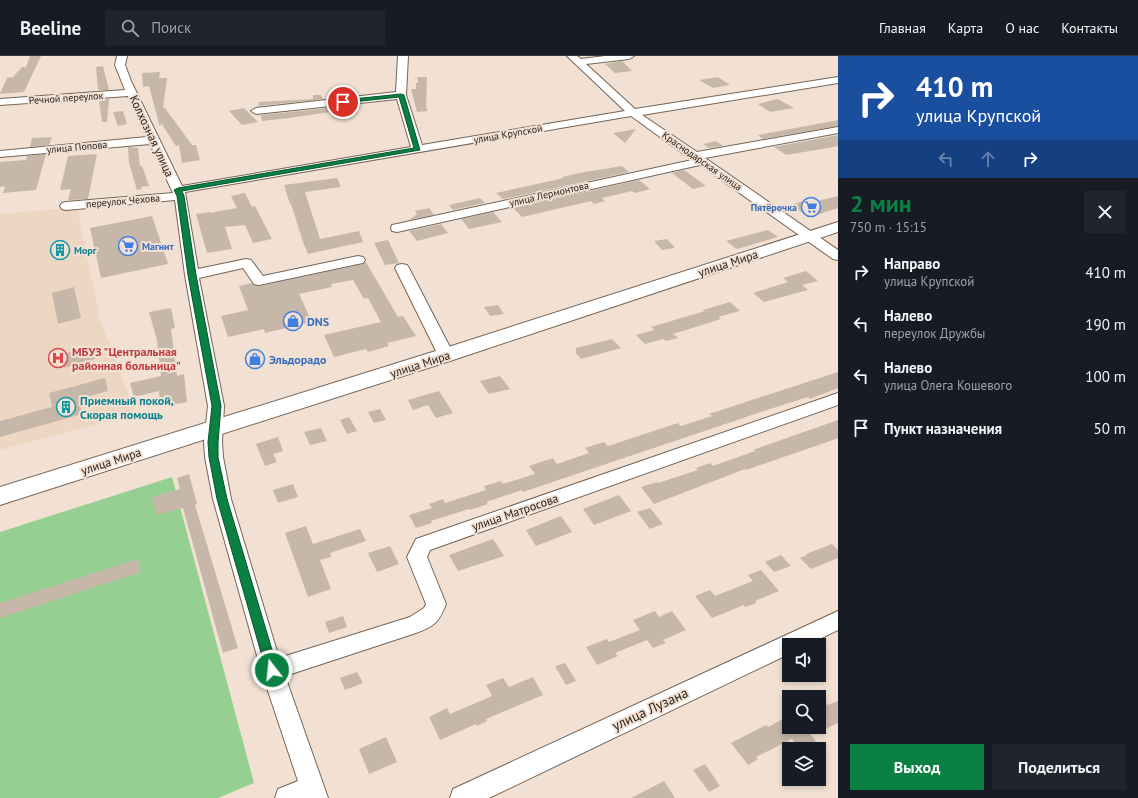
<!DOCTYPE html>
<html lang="ru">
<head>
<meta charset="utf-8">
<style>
	:root { --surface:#171b24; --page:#20242c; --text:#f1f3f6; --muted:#9ea1a6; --line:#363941; --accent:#0b8043 }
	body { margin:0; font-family:"PT Sans",sans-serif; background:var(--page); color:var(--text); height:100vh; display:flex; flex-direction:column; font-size:15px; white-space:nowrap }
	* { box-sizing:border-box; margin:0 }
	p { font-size:13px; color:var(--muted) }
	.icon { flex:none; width:22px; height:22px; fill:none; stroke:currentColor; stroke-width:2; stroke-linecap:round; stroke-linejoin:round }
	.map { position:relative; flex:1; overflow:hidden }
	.panel { display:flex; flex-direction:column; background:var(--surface); width:300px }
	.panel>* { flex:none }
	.banner { background:#1a4fa0; color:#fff; overflow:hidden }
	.buttons { position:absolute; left:782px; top:582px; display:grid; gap:8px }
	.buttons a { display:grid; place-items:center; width:44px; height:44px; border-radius:0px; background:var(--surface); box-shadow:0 2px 6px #0003; font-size:20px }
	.pin { position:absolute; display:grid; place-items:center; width:34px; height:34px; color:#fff; margin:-17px; border:2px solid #fff; border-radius:50%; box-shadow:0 1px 4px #0007 }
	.me { position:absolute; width:44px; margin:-22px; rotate:344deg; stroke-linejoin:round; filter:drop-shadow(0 0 3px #0008) }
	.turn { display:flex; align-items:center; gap:14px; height:84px; padding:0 12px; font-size:18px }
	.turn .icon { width:52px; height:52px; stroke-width:2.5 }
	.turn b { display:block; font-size:28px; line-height:34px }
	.lanes { display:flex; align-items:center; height:38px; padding:0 12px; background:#0003; justify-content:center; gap:20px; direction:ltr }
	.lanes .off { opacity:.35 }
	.round { display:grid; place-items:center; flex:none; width:42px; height:42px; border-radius:0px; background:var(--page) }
	.headline { display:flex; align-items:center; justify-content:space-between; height:68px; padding:0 12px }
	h1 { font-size:24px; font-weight:600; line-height:30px; color:var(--accent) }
	.cta { display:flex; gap:8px; margin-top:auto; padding:8px 12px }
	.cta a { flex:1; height:46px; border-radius:0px; background:var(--accent); color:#fff; font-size:16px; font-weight:600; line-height:46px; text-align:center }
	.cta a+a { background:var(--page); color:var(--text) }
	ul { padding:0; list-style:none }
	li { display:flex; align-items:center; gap:12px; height:52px; padding:0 12px }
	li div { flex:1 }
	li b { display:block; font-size:15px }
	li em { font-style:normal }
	header { display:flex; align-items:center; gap:24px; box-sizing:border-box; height:56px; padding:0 20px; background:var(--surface); border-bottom:1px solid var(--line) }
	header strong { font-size:19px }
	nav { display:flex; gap:22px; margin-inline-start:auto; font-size:14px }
	.search { width:280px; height:36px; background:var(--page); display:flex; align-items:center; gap:10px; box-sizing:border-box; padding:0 14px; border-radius:0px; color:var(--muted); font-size:15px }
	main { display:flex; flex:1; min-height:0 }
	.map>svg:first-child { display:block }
	.built { fill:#edd7c3 }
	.green { fill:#96cf92 }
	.building { fill:#c6b7a8 }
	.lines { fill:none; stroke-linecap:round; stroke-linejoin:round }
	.minor-casing { stroke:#736558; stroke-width:2 }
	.major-casing { stroke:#736558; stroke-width:2 }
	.minor { fill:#fff; fill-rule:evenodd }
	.major { fill:#fff; fill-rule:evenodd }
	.route { fill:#0b8043; stroke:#07532c }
	.labels { text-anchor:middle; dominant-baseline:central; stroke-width:4; stroke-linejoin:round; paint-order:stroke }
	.far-street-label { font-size:10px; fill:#28221c; stroke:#f2e1d3 }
	.far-shop-label { font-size:10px; font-weight:bold; fill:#366cbe; stroke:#f2e1d3; text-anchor:end }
	.far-culture-label { font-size:10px; font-weight:bold; fill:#0d838f; stroke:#f2e1d3; text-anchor:start }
	.street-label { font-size:12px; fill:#28221c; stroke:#f2e1d3 }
	.shop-label { font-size:12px; font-weight:bold; fill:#366cbe; stroke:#f2e1d3; text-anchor:start }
	.health-label { font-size:12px; font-weight:bold; fill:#be3a42; stroke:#f2e1d3; text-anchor:start }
	.culture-label { font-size:12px; font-weight:bold; fill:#0d838f; stroke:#f2e1d3; text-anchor:start }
	.near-street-label { font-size:14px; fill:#28221c; stroke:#f2e1d3 }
</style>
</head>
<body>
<header>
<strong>Beeline</strong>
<div class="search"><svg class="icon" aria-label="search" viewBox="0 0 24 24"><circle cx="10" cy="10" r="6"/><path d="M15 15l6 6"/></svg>Поиск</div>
<nav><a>Главная</a><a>Карта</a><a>О нас</a><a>Контакты</a></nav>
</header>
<main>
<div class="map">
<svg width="838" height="742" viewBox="0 0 838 742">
	<rect width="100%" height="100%" fill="#f2e1d3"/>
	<polygon class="built" points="79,151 79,161 100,263 136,358 0,394 0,158"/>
	<polygon class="green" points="172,421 254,727 218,742 0,742 0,476"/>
	<g class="building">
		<polygon points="30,0 41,0 24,36 0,38 7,22 13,21 22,11 26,11"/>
		<polygon points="622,5 632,15 615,17 605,8"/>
		<polygon points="103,10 109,34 98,34 96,11"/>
		<polygon points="160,16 159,22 167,22 163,52 165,52 192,89 196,89 200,104 182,107 179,89 176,90 161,67 160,71 149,30 143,31 142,17"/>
		<polygon points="417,21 427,21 426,51 428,55 417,56 411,33 416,33 416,27 418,27"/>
		<polygon points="718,21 730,29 713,32 699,24"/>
		<polygon points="313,39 321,39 323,43 259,50 258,46 313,43"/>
		<polygon points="109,43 107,66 102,66 99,44"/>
		<polygon points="778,43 794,52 770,56 758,48"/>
		<polygon points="244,52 258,66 242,69 229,55"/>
		<polygon points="328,52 330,56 289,62 262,65 261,59"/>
		<polygon points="123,55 127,68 118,70 113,56"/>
		<polygon points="838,64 838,70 763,83 758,79"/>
		<polygon points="636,73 625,87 613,77"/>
		<polygon points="838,79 838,90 828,92 786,99 774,91"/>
		<polygon points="52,81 49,89 30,91 32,82"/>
		<polygon points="716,85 723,90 709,92 703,88"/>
		<polygon points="128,91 138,92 140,110 142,110 149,130 141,131 142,133 137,134 129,107"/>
		<polygon points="46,98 36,134 3,137 5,130 0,131 0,106 26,104 27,100"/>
		<polygon points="97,98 88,143 68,144 71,133 60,134 68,100"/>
		<polygon points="622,110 629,116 503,143 496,137 564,122 562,121 579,117"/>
		<polygon points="684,114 706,130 693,133 672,117"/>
		<polygon points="337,122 341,131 305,136 320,183 359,175 363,186 308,198 303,186 291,148 290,148 284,129"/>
		<polygon points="639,124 650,133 635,137 632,135 602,142 605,145 594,148 591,145 522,161 513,152"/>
		<polygon points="245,137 252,151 255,150 272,183 253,187 245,169 225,171 232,193 207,197 196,158 210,156 210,157 237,152 231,140"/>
		<polygon points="838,140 838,152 810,161 791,149 812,142 817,145"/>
		<polygon points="480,142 485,147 453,154 449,149"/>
		<polygon points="429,152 434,159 409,164 417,158 415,155"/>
		<polygon points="493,156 502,166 469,173 461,163"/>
		<polygon points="152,160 168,208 101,222 90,172"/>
		<polygon points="441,168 448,177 417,185 409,175"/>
		<polygon points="768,174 778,181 737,193 726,185"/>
		<polygon points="667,183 675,192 662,194 654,185"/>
		<polygon points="388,184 399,207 385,209 374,187"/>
		<polygon points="68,187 70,197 53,201 51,190"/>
		<polygon points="366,206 398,261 403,260 416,280 387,287 389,290 368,296 366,293 334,301 324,279 381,266 368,242 364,243 353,224 331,228 332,231 299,238 312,266 265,277 264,273 228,281 221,260 248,254 239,230 252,227 259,230 363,208"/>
		<polygon points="806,215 818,225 802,229 808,234 764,246 753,237 788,226 783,222"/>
		<polygon points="74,231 81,262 58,268 52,237"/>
		<polygon points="730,246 740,255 718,261 721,263 673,278 678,282 666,285 663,283 645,288 636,279 654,274 651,271 705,255 703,254"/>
		<polygon points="498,249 504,258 490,260 484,251"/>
		<polygon points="171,252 175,272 171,273 177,320 184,318 187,346 160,351 159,335 134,341 130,327 161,320 157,284 149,256"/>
		<polygon points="612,283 621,292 581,303 576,297 576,292"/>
		<polygon points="91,290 95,303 64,312 60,299"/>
		<polygon points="838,316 838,332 810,343 808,341 767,354 523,436 522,434 486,446 488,448 470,454 469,453 431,465 432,467 416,472 409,459 432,452 429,448 443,443 445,447 486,434 484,430 501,425 503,428 535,418 529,410 553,402 557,408 589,397 585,392 604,386 608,390 678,367 681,370 712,360 709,358"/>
		<polygon points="500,320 510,333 489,338 480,325"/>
		<polygon points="105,322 108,335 78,343 82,358 0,381 0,365 52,351 49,337"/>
		<polygon points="439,335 453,357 436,362 428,349 413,354 408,344"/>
		<polygon points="380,353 386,364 374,367 368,356"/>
		<polygon points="349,361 357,375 347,378 340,364"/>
		<polygon points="838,364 838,382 830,385 746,414 745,413 654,448 641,431 657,426 658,427 698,414 696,412 710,407 713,410 755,395 753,394"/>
		<polygon points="321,372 327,385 310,389 304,376"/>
		<polygon points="278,381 283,395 273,398 277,406 265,410 256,388"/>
		<polygon points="189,418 197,448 195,449 238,592 223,597 183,452 156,459 152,441 180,433 177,422"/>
		<polygon points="293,428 298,441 278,447 273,434"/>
		<polygon points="619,439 631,455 594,469 583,453"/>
		<polygon points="650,452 663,468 650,473 637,456"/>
		<polygon points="561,460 572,476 536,490 526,474"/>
		<polygon points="306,470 313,488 360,473 366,485 330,497 331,501 320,504 331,533 308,541 285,477"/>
		<polygon points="493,483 504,500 458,515 449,499"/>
		<polygon points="832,488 838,494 838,502 811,513 800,502 807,499 806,498"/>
		<polygon points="390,490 399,508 377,516 368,497"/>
		<polygon points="781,499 791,510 774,516 765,506"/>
		<polygon points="138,503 141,516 0,562 0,547"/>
		<polygon points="761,514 779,535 755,545 756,547 745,551 744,549 712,562 695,540 710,534 715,540 753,525 748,519"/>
		<polygon points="655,555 659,561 672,555 686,574 663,584 666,587 653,592 647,584 615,597 618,600 597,609 586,591 607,583 609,586 640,574 633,564"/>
		<polygon points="343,560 347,571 329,577 325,566"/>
		<polygon points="565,607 576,625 566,629 555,610"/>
		<polygon points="357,616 363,627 345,634 340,622"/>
		<polygon points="533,621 543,639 486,663 487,665 477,670 476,668 440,684 429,661 447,652 450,658 492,640 486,629 503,622 509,631"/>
		<polygon points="819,639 828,649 838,645 838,667 819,676"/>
		<polygon points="789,660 789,671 804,671 816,685 800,693 792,683 756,701 758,703 748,709 731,687 766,669 768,671"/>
		<polygon points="386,681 397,706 369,718 359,693"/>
		<polygon points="705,708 720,730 709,736 693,714"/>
		<polygon points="664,725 675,742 631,742"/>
	</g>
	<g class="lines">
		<g class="minor-casing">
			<g id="minor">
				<path d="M 117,0 L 127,0 L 125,9 L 131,25 L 182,130 L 411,91 L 397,43 L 256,58 L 251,55 L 256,52 L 396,36 L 398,0 L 408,0 L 406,39 L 422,89 L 625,55 L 567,0 L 577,0 L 581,3 L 605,0 L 634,0 L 629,3 L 586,8 L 635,53 L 838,21 L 838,27 L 642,59 L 697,96 L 838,71 L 838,77 L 705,102 L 838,194 L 838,204 L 833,203 L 700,109 L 397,176 L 392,175 L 391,172 L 392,169 L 397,168 L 692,104 L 631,60 L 185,136 L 198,213 L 246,203 L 251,204 L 263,220 L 358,200 L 363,201 L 365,204 L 363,207 L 358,208 L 259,229 L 254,228 L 243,212 L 199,222 L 224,350 L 222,386 L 223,401 L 231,443 L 279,602 L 410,561 L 424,552 L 426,548 L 407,501 L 416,483 L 838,337 L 838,349 L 430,494 L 427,501 L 446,548 C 439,566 435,570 416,577 L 285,620 L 328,742 L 275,742 L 278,733 L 298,725 L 261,614 L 213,443 L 205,401 L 204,386 L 208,350 L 185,219 L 175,144 L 66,154 L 62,153 L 60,150 L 62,147 L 66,146 L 173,137 L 150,88 L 0,101 L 0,95 L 147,81 L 128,40 L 0,49 L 0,43 L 125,34 L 115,9 Z"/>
				<polygon points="402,208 407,209 409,212 454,299 451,303 446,304 441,303 438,299 395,212 397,209"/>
				<polygon points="838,555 838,574 807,589 789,589 789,598 489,742 450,742 453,733"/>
			</g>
		</g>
		<g class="major-casing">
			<polygon id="major" points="838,166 838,176 453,304 0,449 0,431 439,294"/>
		</g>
		<use href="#minor" class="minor"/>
		<use href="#major" class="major"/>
	</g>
	<polygon class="route" points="401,38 404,39 420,94 182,135 184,140 196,219 221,350 218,386 218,401 227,443 278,614 276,618 272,620 268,618 266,614 217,443 209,401 208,386 212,350 188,219 177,140 174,134 178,132 414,92 399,41 343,47 341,46 343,44"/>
	<defs>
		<g id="supermarket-ring" transform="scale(1)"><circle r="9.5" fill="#f2e1d3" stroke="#3f7fe0" stroke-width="1.5"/><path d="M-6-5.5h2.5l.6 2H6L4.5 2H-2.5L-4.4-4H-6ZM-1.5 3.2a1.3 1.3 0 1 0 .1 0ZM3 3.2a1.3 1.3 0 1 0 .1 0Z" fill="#3f7fe0"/></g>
		<g id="building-ring" transform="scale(1)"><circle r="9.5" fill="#f2e1d3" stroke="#0f9aa8" stroke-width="1.5"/><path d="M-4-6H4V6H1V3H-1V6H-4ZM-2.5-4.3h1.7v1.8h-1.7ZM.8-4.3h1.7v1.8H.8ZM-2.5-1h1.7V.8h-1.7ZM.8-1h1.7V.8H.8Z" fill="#0f9aa8"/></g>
		<g id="shop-ring" transform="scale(1)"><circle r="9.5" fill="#f2e1d3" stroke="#3f7fe0" stroke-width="1.5"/><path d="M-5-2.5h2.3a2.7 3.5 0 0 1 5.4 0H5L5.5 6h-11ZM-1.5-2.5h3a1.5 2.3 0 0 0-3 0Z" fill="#3f7fe0"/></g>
		<g id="hospital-ring" transform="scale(1)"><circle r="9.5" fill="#f2e1d3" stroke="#e0444e" stroke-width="1.5"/><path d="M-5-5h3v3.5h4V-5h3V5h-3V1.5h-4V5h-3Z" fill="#e0444e"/></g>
	</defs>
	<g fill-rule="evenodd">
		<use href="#supermarket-ring" x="811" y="151"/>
		<use href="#supermarket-ring" x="128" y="190"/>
		<use href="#building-ring" x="60" y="194"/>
		<use href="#shop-ring" x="293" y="265"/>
		<use href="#hospital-ring" x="58" y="302"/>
		<use href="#shop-ring" x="255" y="303"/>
		<use href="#building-ring" x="66" y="351"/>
	</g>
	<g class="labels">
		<g class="far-street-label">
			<text transform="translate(66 42) rotate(-4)">Речной переулок</text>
			<text transform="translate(508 78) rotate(-10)">улица Крупской</text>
			<text transform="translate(77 91) rotate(-5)">улица Попова</text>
			<text transform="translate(702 105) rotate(35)">Краснодарская улица</text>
			<text transform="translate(549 138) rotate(-13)">улица Лермонтова</text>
			<text transform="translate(123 145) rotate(-5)">переулок Чехова</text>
		</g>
		<g class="far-shop-label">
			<text x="797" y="151">Пятёрочка</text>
			<text x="142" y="190" text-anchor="start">Магнит</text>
		</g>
		<g class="far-culture-label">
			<text x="74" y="194">Морг</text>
		</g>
		<g class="street-label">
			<text transform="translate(152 80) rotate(65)">Колхозная улица</text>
			<text transform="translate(728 207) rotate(-18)">улица Мира</text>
			<text transform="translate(420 308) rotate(-18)">улица Мира</text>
			<text transform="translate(111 405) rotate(-18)">улица Мира</text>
			<text transform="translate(515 456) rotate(-19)">улица Матросова</text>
		</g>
		<g class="shop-label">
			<text x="307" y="265">DNS</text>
			<text x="269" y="303">Эльдорадо</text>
		</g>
		<g class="health-label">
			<text x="72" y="295">МБУЗ "Центральная<tspan x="72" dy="14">районная больница"</tspan></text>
		</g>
		<g class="culture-label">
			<text x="80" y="344">Приемный покой,<tspan x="80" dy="14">Скорая помощь</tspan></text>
		</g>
		<g class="near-street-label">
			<text transform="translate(650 653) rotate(-25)">улица Лузана</text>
		</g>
	</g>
</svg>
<div class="buttons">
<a><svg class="icon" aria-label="sound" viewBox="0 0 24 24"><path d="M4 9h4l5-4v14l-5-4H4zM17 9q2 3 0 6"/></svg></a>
<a><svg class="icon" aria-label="search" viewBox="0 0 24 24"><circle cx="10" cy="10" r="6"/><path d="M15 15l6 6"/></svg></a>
<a><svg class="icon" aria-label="layers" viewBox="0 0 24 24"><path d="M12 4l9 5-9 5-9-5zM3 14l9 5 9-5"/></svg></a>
</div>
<div class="pin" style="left:343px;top:46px;background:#d93025"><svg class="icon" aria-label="arrive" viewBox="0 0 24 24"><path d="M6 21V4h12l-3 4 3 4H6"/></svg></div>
<svg class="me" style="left:272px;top:614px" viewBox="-20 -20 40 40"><circle r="17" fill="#0b8043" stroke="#fff" stroke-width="3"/><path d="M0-11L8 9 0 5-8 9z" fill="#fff"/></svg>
</div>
<section class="panel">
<div class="banner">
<div class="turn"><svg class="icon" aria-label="right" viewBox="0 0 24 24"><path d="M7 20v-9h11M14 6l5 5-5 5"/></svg><div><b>410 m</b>улица Крупской</div></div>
<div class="lanes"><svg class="icon off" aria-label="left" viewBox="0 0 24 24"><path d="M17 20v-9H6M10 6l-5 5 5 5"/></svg><svg class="icon off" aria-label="ahead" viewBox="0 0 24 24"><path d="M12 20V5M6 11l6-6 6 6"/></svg><svg class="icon" aria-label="right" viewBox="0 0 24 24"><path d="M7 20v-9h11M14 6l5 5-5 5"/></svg></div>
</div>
<div class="headline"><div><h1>2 мин</h1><p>750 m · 15:15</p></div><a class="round"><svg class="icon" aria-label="close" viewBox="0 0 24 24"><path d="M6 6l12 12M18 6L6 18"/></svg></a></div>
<ul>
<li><svg class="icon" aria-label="right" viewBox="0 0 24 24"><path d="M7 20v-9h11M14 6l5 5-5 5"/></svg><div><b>Направо</b><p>улица Крупской</p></div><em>410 m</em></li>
<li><svg class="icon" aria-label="left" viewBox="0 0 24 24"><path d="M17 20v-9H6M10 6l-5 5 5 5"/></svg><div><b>Налево</b><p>переулок Дружбы</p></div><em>190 m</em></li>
<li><svg class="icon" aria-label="left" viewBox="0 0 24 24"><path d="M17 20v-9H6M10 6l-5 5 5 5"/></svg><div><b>Налево</b><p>улица Олега Кошевого</p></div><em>100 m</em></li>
<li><svg class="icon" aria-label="arrive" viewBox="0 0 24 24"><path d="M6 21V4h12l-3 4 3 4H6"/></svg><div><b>Пункт назначения</b></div><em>50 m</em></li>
</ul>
<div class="cta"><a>Выход</a><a>Поделиться</a></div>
</section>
</main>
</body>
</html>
